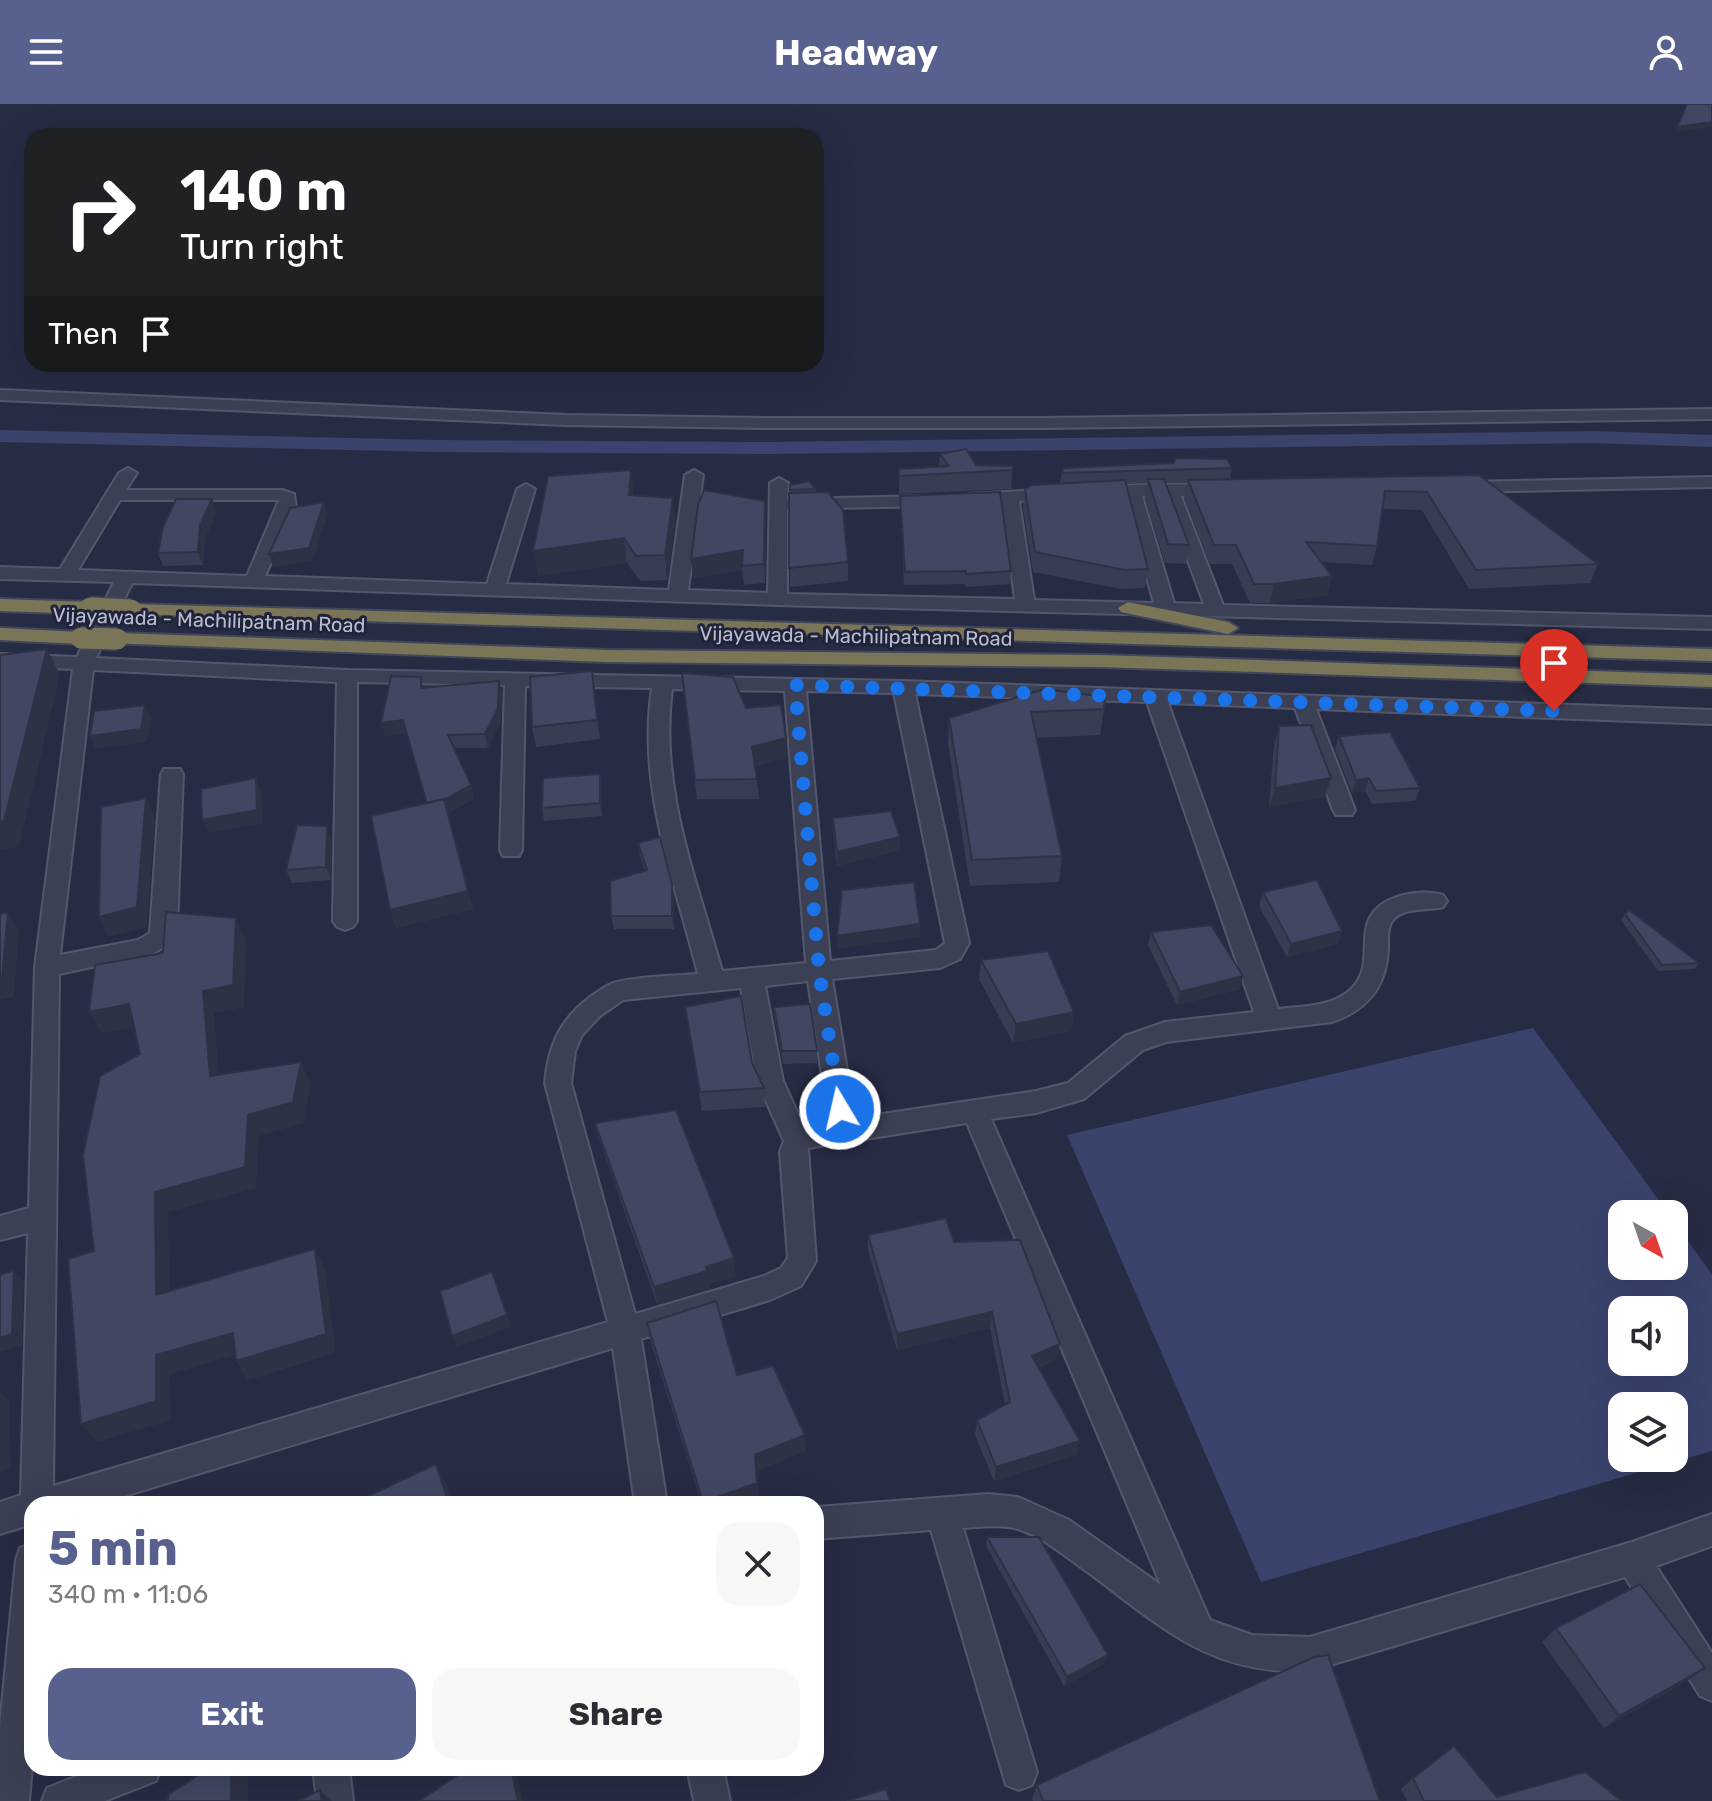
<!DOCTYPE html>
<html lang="en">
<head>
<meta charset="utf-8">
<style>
	:root { --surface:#fff; --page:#f7f7f7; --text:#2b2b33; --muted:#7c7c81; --accent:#58608d }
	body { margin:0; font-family:Rubik,sans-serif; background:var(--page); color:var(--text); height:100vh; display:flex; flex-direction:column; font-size:30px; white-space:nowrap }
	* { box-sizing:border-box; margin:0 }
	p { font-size:26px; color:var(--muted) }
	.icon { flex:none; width:44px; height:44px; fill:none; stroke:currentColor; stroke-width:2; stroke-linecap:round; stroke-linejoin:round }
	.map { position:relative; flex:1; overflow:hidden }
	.sheet { position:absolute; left:24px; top:1392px; width:800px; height:280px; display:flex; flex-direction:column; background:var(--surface); border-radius:24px; box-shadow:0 8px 32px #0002 }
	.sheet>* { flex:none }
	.top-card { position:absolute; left:24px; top:24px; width:800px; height:244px; border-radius:24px; box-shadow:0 8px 32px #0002; background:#202124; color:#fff; overflow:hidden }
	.needle { width:52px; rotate:140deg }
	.controls { position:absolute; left:1608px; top:1096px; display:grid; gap:16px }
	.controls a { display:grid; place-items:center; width:80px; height:80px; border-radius:16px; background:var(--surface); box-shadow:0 8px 32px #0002; font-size:40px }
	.pin { position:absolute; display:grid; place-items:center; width:68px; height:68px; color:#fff; margin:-82px -34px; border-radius:50% 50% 50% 0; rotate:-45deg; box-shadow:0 0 8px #0007 }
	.pin .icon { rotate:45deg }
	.me { position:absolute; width:88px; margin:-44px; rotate:351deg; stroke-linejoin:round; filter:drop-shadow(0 0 6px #0008) }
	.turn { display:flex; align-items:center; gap:28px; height:168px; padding:0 24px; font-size:36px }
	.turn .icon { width:104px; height:104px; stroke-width:2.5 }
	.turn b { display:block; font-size:56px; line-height:68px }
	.then { display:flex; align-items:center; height:76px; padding:0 24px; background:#0003; gap:16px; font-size:30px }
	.round { display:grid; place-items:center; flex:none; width:84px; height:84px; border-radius:24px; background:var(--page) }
	.head { display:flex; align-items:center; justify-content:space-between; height:136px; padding:0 24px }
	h1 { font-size:48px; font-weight:700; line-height:60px; color:var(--accent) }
	.cta { display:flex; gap:16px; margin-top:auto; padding:16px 24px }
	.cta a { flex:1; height:92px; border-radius:24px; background:var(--accent); color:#fff; font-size:32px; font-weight:700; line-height:92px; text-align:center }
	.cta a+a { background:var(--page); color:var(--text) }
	header { display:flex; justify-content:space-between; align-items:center; height:104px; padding:0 24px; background:var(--accent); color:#fff; font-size:36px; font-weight:700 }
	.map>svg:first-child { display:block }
	.water { fill:#3a436c; fill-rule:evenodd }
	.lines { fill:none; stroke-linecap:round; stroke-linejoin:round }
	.canal { fill:#3a436c; fill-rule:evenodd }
	.minor-casing { stroke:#54576c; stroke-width:4 }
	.highway-casing { stroke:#43475c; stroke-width:4 }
	.minor { fill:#3b4054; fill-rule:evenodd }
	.highway { fill:#7b7558; fill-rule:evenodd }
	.highway-bridge-casing { stroke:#43475c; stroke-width:24; stroke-linecap:butt }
	.highway-bridge { stroke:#7b7558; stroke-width:21 }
	.wall { fill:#383d54 }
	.shaded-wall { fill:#2e3245 }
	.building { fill:#414762; stroke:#2e3245; stroke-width:2 }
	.route { stroke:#1a73e8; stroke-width:14; stroke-dasharray:0 25.2 }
	.labels { text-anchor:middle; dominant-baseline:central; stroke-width:6; stroke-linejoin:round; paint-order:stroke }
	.street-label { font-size:20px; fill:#b9bcce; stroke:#20243a }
</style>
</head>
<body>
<header><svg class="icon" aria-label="menu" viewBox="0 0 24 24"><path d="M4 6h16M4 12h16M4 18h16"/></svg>Headway<svg class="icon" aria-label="person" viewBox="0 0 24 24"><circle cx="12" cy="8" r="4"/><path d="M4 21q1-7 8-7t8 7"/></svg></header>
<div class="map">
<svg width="1712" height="1697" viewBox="0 0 1712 1697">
	<rect width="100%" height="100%" fill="#272c45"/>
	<path class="water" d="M 1533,924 L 1669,1110 L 1622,1110 L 1622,1162 L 1674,1162 L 1674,1118 L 1712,1170 L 1712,1347 L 1261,1478 L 1067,1031 ZM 1622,1206 L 1674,1206 L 1674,1258 L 1622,1258 ZM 1622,1302 L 1674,1302 L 1674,1354 L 1622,1354 Z"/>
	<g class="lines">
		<polygon class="canal" points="0,326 435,336 766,338 1592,327 1712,331 1712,343 1592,339 766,350 435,348 0,338"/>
		<g class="minor-casing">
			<g id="minor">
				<polygon points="0,286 566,311 764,314 1043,314 1712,305 1712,315 1043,324 764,324 566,321 0,296"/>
				<path d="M 128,364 L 137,369 L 126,386 L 282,386 L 294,390 L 296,404 L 265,472 L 487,480 L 517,385 L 526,380 L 535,385 L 506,480 L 669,486 L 685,371 L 694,366 L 703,371 L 688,486 L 768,489 L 770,379 L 779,374 L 788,379 L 787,395 L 932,392 L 941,397 L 932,402 L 787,405 L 787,490 L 1015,495 L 1002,398 L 969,400 L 960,395 L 969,390 L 1056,385 L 1065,390 L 1062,394 L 1019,397 L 1034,496 L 1154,499 L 1124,393 L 1097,393 L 1088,388 C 1099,378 1194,381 1216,381 L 1225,386 L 1222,390 L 1181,392 L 1223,501 L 1712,513 L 1712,525 L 777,501 L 132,479 L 96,554 L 347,566 L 903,577 L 1712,606 L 1712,620 L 1316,605 L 1355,706 L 1352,711 L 1336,711 L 1333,706 L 1295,604 L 1168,599 L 1278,905 C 1302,902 1330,903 1349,887 C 1384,857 1340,811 1400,792 C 1413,788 1431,787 1443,791 L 1447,797 L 1443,803 C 1428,807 1407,803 1395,814 C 1387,821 1388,834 1388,844 C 1387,882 1368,906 1332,918 L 1166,938 L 1143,946 L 1084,995 L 1036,1009 L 991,1015 L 1210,1516 L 1252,1531 L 1310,1533 L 1632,1438 L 1712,1410 L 1712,1442 L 1656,1462 L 1712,1549 L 1712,1597 L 1700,1592 L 1625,1473 L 1310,1567 C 1210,1572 1161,1522 1086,1467 C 1065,1452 1043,1433 1018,1425 C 1000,1420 980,1423 963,1424 L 1037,1668 L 1032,1681 L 1019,1686 L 1006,1681 L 931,1426 L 816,1435 L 816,1403 L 989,1390 L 1018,1393 L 1069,1416 L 1161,1481 L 967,1019 L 808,1044 L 816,1157 L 801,1182 L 770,1196 L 641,1235 L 667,1400 L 635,1400 L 613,1244 L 98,1400 L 32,1400 L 32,1420 L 0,1430 L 0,1398 L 21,1391 L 28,1129 L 0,1136 L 0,1112 L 29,1104 L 35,863 L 73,565 L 0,562 L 0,550 L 77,553 L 114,478 L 0,475 L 0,463 L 60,465 L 119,369 ZM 1142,392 L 1164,392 L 1204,500 L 1174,499 ZM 120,396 L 279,396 L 247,472 L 78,466 ZM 93,566 L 337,578 L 333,817 L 337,823 L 345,826 L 353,823 L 357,817 L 357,578 L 505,581 L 500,746 L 503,752 L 519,752 L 522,746 L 525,582 L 652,584 C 637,684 674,774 698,870 C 672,872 643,872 617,878 C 607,880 598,888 590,893 C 560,915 548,943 545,979 L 608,1218 L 53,1382 L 59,870 L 152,850 L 167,841 L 177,824 L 183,670 L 180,665 L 164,665 L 161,670 L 150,829 L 138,836 L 60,851 ZM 672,585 L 785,587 L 806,859 L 722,867 C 696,773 659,684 672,585 ZM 806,587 L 894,589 L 945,839 L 936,846 L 830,857 ZM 915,590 L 1147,598 L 1254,908 L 1165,918 L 1125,932 L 1068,979 L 1036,987 L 855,1014 L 832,875 L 940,864 L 960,855 L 969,839 ZM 808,877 L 829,1018 L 804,1023 L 783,977 L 765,882 ZM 741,884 L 757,977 L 784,1037 L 780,1048 L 788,1154 L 781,1164 L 764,1172 L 635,1210 L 571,979 L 575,947 L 582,931 L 600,912 L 623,896 Z"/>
				<polygon points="1712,373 1712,383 1465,388 1456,383 1465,378"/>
				<polygon points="32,1440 32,1661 29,1697 0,1697 0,1621 16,1456 20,1444"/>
				<polygon points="98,1664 161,1664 156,1677 105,1697 42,1697 47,1684"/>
				<polygon points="313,1664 349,1664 353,1697 317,1697"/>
				<polygon points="687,1664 723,1664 730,1697 694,1697"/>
			</g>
		</g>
		<g class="highway-casing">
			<g id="highway">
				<polygon points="0,495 90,498 100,504 90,510 0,507"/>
				<polygon points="1128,498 1228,518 1238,524 1228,530 1121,508 1118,504"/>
				<polygon points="131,500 1712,545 1712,557 124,510 121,506"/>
				<polygon points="0,524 81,528 91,534 81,540 0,536"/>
				<polygon points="117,529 607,546 1100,551 1712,571 1712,583 1100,563 607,558 110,539 107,535"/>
			</g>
		</g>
		<use href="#minor" class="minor"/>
		<use href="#highway" class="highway"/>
		<g class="highway-bridge-casing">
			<g id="highway-bridge">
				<polyline points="90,504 131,506"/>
				<polyline points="81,534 117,535"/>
			</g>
		</g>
		<use href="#highway-bridge" class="highway-bridge"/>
	</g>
	<g class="wall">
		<polygon points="940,350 976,361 1013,362 1011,385 899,390 899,365 939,363"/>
		<polygon points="1232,364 1230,375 1479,371 1598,460 1590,479 1469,485 1422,406 1382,405 1377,442 1372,461 1321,458 1332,472 1327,491 1270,499 1250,499 1232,460 1210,460 1184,394 1187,378 1165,379 1189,441 1186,460 1165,459 1145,394 1147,379 1125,380 1148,465 1145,484 1121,485 1033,468 1023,404 1025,385 1060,379 1062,369"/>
		<polygon points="790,381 816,385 816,388 848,458 848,477 790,483"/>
		<polygon points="634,392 675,418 667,476 640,477 627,459 538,472"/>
		<polygon points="900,392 1011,467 1010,480 965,483 965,480 904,481"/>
		<polygon points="217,407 205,434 203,461 163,462 158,449"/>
		<polygon points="766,416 765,479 744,481 742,466 693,474 691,455"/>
		<polygon points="592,567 600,635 536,643 532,623"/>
		<polygon points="682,569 746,604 787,654 755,662 759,695 697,695"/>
		<polygon points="499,577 502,590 501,617 488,644 454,644 471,681 474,695 448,709 473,805 396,824 427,700 407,629 385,632 424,584"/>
		<polygon points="1044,585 1104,605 1100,631 1037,634 1062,752 1059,778 970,782 948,639 949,614"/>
		<polygon points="1279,622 1331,674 1325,693 1269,703 1274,641"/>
		<polygon points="1339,632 1420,684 1415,697 1372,700 1365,687 1352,689 1335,645"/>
		<polygon points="602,683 602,712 544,717 542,704"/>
		<polygon points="833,714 900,733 900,746 837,762 833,727"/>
		<polygon points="331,736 331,776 292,779 286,766"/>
		<polygon points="638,739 672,780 674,793 674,825 614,825 611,812 645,767 640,752"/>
		<polygon points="1263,788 1342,827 1338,840 1287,853 1259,802"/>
		<polygon points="1625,810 1699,859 1695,865 1658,867 1621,816"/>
		<polygon points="1151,828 1240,885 1177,901 1148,841"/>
		<polygon points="981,856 1074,908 1071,927 1013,939 979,875"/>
		<polygon points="685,903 752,959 764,984 765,1003 702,1007"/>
		<polygon points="774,903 817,947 817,959 783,960 775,916"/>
		<polygon points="595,1019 736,1172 709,1180 710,1185 657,1200 600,1037"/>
		<polygon points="868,1131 954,1138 1056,1256 1038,1264 1080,1337 1076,1351 994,1377 975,1331 977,1316 1005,1300 990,1224 897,1246 868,1147"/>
		<polygon points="647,1219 737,1271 806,1347 757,1367 759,1394 743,1400 702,1400 650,1236"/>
		<polygon points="987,1433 1108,1551 1104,1560 1064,1582 986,1442"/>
		<polygon points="1556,1524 1705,1564 1687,1577 1604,1624 1542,1538"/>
		<polygon points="1413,1674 1497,1693 1622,1697 1407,1697 1401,1685"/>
		<polygon points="1037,1681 1380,1697 1033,1697 1032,1695"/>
	</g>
	<g class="shaded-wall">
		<polygon points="1712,18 1712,23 1675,28 1677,23"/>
		<polygon points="631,366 634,391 632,416 629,391"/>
		<polygon points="673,394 675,418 667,476 665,451"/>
		<polygon points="212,395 217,407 205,434 203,461 198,448 200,421"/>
		<polygon points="765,397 766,416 765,479 764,460"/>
		<polygon points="324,398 328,410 313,457 273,463 269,450"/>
		<polygon points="624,434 627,459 538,472 533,447"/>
		<polygon points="743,446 742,466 693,474 691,455"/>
		<polygon points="1332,472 1327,491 1270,499 1274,480"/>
		<polygon points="47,545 60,571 19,743 0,746 0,718"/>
		<polygon points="592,567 595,586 600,635 597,616"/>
		<polygon points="499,577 502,590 501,617 488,644 485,630"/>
		<polygon points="145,601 151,614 147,638 96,645 90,632"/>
		<polygon points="403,616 407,629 385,632 381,619"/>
		<polygon points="786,634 787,654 753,662 752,643"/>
		<polygon points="600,670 602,683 602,712 600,699"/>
		<polygon points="256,674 261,688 263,719 208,729 202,716"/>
		<polygon points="1331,674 1325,693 1269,703 1275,684"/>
		<polygon points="1369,674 1365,687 1352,689 1356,676"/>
		<polygon points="471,681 474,695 448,709 473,805 396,824 390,806 428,704"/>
		<polygon points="146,694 155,714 147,823 109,833 99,813"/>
		<polygon points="327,722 331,736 331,776 326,763"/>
		<polygon points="900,733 900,746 837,762 837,748"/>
		<polygon points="672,780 674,793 674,825 672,812"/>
		<polygon points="8,808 19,826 14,893 0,896 0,875"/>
		<polygon points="236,814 246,836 244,903 214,909 221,994 210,972 203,887"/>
		<polygon points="920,820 920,833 837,845 837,832"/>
		<polygon points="1342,827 1338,840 1287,853 1291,840"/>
		<polygon points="1243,872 1240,885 1177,901 1180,888"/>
		<polygon points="129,900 141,922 102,929 89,908"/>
		<polygon points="1074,908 1071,927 1013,939 1016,920"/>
		<polygon points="301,958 311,980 303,1019 259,1032 256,1084 168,1108 170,1210 156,1191 155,1088 248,1011"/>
		<polygon points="315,1145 325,1165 336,1249 248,1276 236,1257"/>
		<polygon points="734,1154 736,1172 709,1180 710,1185 657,1200 654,1183 706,1163"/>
		<polygon points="14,1166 24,1178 22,1242 0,1248 0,1234"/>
		<polygon points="492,1168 511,1223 457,1243 452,1232"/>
		<polygon points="992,1208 990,1224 897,1246 897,1230"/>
		<polygon points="233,1229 246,1248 170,1270 171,1316 98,1338 81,1320 156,1251"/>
		<polygon points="1060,1240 1056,1256 1029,1268 1032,1252"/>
		<polygon points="0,1288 9,1297 11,1364 0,1368"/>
		<polygon points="805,1331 806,1347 757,1367 759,1394 743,1400 704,1400 703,1398 755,1351"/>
		<polygon points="1080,1337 1076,1351 994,1377 996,1363"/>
		<polygon points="436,1360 447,1381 453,1400 449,1400"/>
		<polygon points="1108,1551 1104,1560 1064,1582 1067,1573"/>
		<polygon points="1705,1564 1687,1577 1604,1624 1619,1612"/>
		<polygon points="231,1664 247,1664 248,1665 248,1697 231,1697"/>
		<polygon points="511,1664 516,1664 523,1697 518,1697"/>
		<polygon points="320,1686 332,1697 322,1697"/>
	</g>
	<g class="building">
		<polygon points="1687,0 1712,0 1712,18 1677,23"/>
		<polygon points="966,345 976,361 1013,362 1013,366 899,372 899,365 949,362 940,350"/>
		<polygon points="1175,354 1227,355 1232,364 1062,369 1063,364 1174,359"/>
		<polygon points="631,366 629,391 673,394 665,451 636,452 624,434 533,447 548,372"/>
		<polygon points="1479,371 1598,460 1476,466 1427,388 1385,387 1377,442 1306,438 1332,472 1274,480 1254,480 1236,441 1214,441 1188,376"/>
		<polygon points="1148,375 1164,375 1189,441 1168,440"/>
		<polygon points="1125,376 1148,465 1124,466 1035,448 1025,385 1032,381"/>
		<polygon points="809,377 816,385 790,386 790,381"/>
		<polygon points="704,386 765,397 764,460 742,462 743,446 691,455 698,401"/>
		<polygon points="828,388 843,406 848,458 789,464 789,389"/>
		<polygon points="1000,388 1011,467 966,470 966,467 905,468 900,392"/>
		<polygon points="176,395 212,395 200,421 198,448 158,449 163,423"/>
		<polygon points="324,398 309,444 269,450 290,404"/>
		<polygon points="47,545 4,717 0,718 0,551"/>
		<polygon points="592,567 597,616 532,623 530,573"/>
		<polygon points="682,569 733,573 746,604 781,601 786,634 752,643 757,675 695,676"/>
		<polygon points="391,572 421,573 421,584 499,577 498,604 485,630 448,631 471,681 444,696 427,700 403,616 381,619"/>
		<polygon points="1044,585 1105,593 1104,605 1031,608 1062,752 972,756 949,614"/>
		<polygon points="145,601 141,625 90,632 94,607"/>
		<polygon points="1311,621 1331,674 1275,684 1279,622"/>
		<polygon points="1390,628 1420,684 1376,687 1369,674 1356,676 1339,632"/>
		<polygon points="600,670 600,699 542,704 543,674"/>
		<polygon points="256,674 257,706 202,716 201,685"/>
		<polygon points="146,694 137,803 99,813 101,703"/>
		<polygon points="444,695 468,787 390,806 371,712"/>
		<polygon points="891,707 900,733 837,748 833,714"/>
		<polygon points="297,721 327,722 326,763 286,766"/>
		<polygon points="660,733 672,780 672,812 611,812 610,777 647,766 638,739"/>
		<polygon points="1317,776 1342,827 1291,840 1263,788"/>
		<polygon points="914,778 920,820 837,832 842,786"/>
		<polygon points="1629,806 1699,859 1662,861 1625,810"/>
		<polygon points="8,808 2,875 0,875 0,810"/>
		<polygon points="166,808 236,814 233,881 203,887 210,972 301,958 293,998 248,1011 245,1063 155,1088 156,1191 315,1145 326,1230 236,1257 233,1229 156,1251 156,1297 81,1320 68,1155 94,1147 83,1051 100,972 140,950 129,900 89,908 95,861 163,849"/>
		<polygon points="1211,821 1243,872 1180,888 1151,828"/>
		<polygon points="1048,847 1074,908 1016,920 981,856"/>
		<polygon points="741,892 752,959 764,984 700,988 685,903"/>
		<polygon points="810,900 817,947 782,947 774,903"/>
		<polygon points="676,1006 734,1154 706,1163 707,1167 654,1183 595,1019"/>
		<polygon points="946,1114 954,1138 1020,1136 1060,1240 1032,1252 1080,1337 996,1363 977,1316 1010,1298 992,1208 897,1230 868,1131"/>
		<polygon points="14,1166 12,1230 0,1234 0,1171"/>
		<polygon points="492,1168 507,1211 452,1232 440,1187"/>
		<polygon points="716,1197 737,1271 773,1262 805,1331 755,1351 757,1379 703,1398 647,1219"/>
		<polygon points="436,1360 449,1400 351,1400"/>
		<polygon points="987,1433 1039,1433 1108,1551 1067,1573"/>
		<polygon points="1640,1480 1705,1564 1619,1612 1556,1524"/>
		<polygon points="1328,1551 1380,1697 1043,1697 1037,1681 1314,1553"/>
		<polygon points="1454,1642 1497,1693 1585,1668 1622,1697 1424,1697 1413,1674"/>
		<polygon points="209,1664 231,1664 231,1697 167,1697 169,1690"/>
		<polygon points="468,1664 511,1664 518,1697 419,1697"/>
		<polygon points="886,1685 890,1697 847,1697"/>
		<polygon points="320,1686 322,1697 298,1697"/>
	</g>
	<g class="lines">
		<polyline class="route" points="840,1005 819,867 795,581 1554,607"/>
	</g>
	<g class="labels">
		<g class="street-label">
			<text transform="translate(209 516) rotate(2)">Vijayawada - Machilipatnam Road</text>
			<text transform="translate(856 532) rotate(1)">Vijayawada - Machilipatnam Road</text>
		</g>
	</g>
</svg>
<div class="controls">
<a><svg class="needle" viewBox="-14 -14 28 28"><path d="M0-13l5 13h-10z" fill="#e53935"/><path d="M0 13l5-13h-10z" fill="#7c7c81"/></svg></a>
<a><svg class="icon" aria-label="sound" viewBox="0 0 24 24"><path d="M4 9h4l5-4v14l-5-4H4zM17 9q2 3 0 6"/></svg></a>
<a><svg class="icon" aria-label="layers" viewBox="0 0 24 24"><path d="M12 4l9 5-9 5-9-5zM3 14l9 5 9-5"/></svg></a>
</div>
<div class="pin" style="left:1554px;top:607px;background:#d93025"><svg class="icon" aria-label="arrive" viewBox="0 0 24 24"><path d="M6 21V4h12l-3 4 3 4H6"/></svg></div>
<svg class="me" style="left:840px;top:1005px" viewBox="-20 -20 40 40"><circle r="17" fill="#1a73e8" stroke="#fff" stroke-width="3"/><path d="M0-11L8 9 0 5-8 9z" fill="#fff"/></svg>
<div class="top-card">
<div class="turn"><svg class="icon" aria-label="right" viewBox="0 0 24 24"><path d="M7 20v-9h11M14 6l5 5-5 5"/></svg><div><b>140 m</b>Turn right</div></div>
<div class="then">Then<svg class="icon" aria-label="arrive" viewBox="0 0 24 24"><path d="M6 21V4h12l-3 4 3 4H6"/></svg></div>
</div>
<section class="sheet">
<div class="head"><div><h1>5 min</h1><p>340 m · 11:06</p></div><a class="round"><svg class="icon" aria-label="close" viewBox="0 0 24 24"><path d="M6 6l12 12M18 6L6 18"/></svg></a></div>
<div class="cta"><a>Exit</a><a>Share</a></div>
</section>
</div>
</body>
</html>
